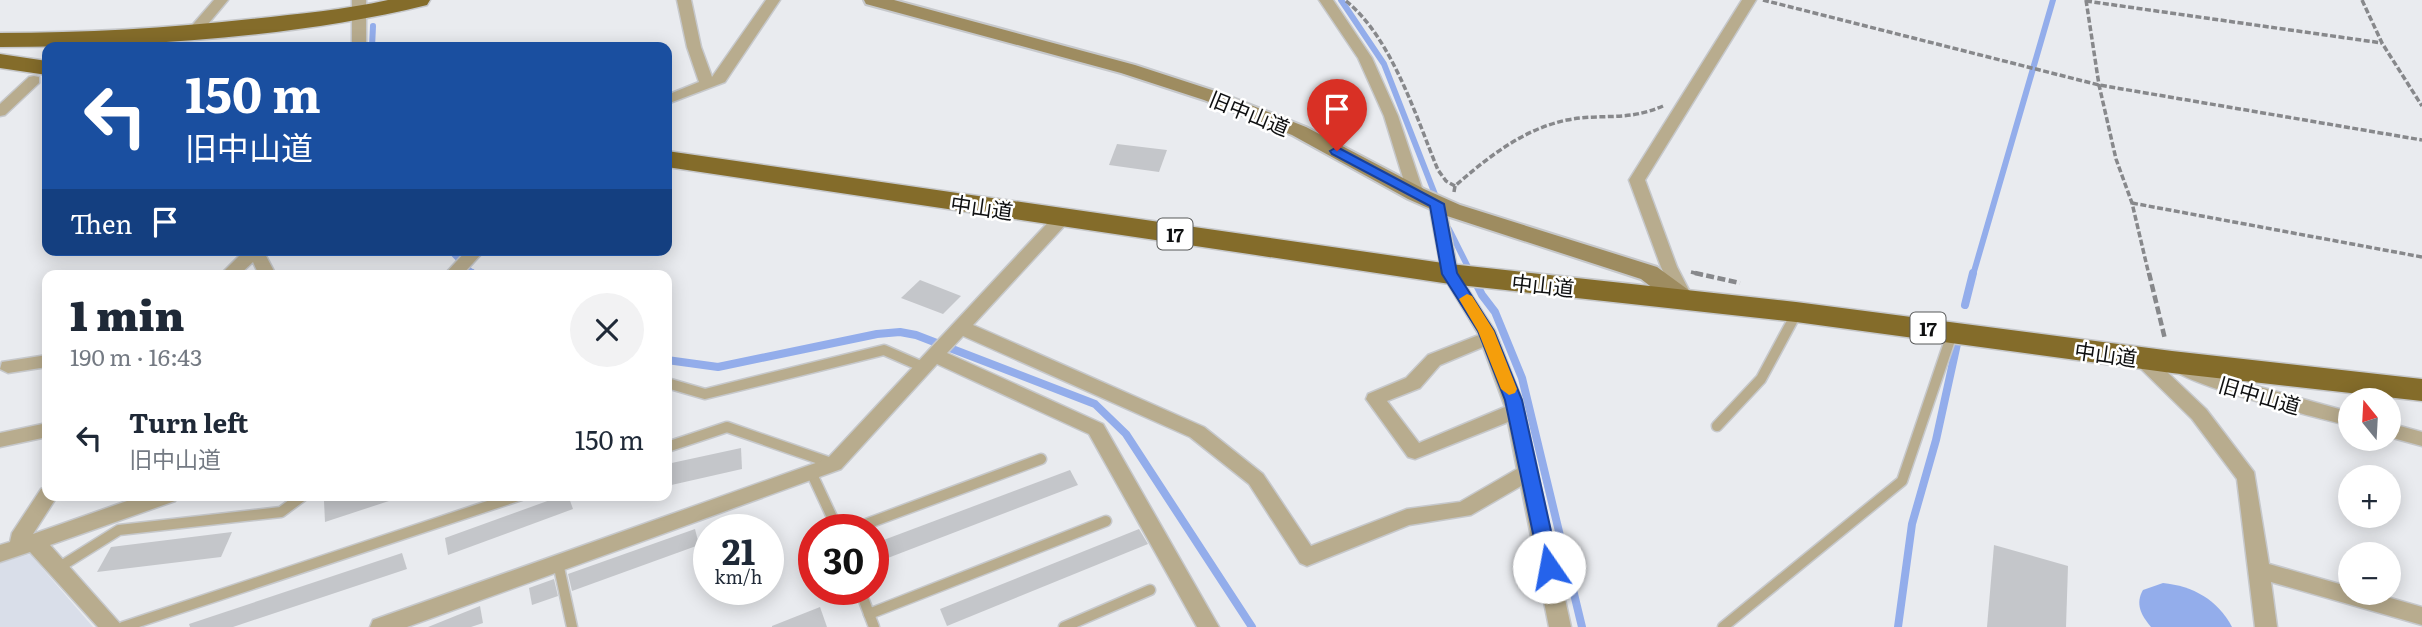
<!DOCTYPE html>
<html lang="en">
<head>
<meta charset="utf-8">
<style>
	:root { --surface:#fff; --page:#f2f2f3; --text:#1f2937; --muted:#747a83 }
	body { margin:0; font-family:Literata,"Noto Sans JP",serif; background:var(--page); color:var(--text); height:100vh; display:flex; flex-direction:column; font-size:26px; white-space:nowrap }
	* { box-sizing:border-box; margin:0 }
	p { font-size:23px; color:var(--muted) }
	.icon { flex:none; width:38px; height:38px; fill:none; stroke:currentColor; stroke-width:2; stroke-linecap:round; stroke-linejoin:round }
	.map { position:relative; flex:1; overflow:hidden }
	.side { position:absolute; left:42px; top:270px; width:630px; height:231px; display:flex; flex-direction:column; background:var(--surface); border-radius:14px; box-shadow:0 4px 18px #0003 }
	.side>* { flex:none }
	.hud { position:absolute; left:42px; top:42px; width:630px; height:214px; border-radius:14px; box-shadow:0 4px 18px #0003; background:#1a4fa0; color:#fff; overflow:hidden }
	.needle { width:46px; rotate:342deg }
	.controls { position:absolute; left:2338px; top:388px; display:grid; gap:14px }
	.controls a { display:grid; place-items:center; width:63px; height:63px; border-radius:50%; background:var(--surface); box-shadow:0 4px 18px #0003; font-size:35px }
	.speed { position:absolute; left:693px; top:514px; display:flex; gap:14px; font-size:35px; font-weight:700; text-align:center }
	.speed>* { display:grid; place-content:center; width:91px; height:91px; border-radius:50%; background:var(--surface); box-shadow:0 4px 18px #0003; line-height:1 }
	.speed small { font-size:18px; font-weight:400 }
	.speed .limit { border:10px solid #d22; background:#fff; color:#111 }
	.pin { position:absolute; display:grid; place-items:center; width:60px; height:60px; color:#fff; margin:-72px -30px; border-radius:50% 50% 50% 0; rotate:-45deg; box-shadow:0 0 7px #0007 }
	.pin .icon { rotate:45deg }
	.me { position:absolute; width:77px; margin:-38px; rotate:348deg; stroke-linejoin:round; filter:drop-shadow(0 0 5px #0008) }
	.turn { display:flex; align-items:center; gap:24px; height:147px; padding:0 28px; font-size:32px }
	.turn .icon { width:91px; height:91px; stroke-width:2.5 }
	.turn b { display:block; font-size:49px; line-height:60px }
	.then { display:flex; align-items:center; height:66px; padding:0 28px; background:#0003; gap:14px; font-size:26px }
	.round { display:grid; place-items:center; flex:none; width:74px; height:74px; border-radius:37px; background:var(--page) }
	.summary { display:flex; align-items:center; justify-content:space-between; height:119px; padding:0 28px }
	h1 { font-size:42px; font-weight:800; line-height:52px }
	ul { padding:0; list-style:none }
	li { display:flex; align-items:center; gap:21px; height:98px; padding:0 28px }
	li div { flex:1 }
	li b { display:block; font-size:26px }
	li em { font-style:normal }
	.map>svg:first-child { display:block }
	.built { fill:#d9dee9 }
	.water { fill:#93adeb }
	.lines { fill:none; stroke-linecap:round; stroke-linejoin:round }
	.stream-far1 { stroke:#93adeb; stroke-width:6 }
	.stream { stroke:#93adeb; stroke-width:8 }
	.building { fill:#c4c6ca }
	.service-casing { stroke:#c6c8cb; stroke-width:13 }
	.minor-casing { stroke:#c6c8cb; stroke-width:3 }
	.secondary-casing { stroke:#c6c8cb; stroke-width:4 }
	.trunk-casing { stroke:#c6c8cb; stroke-width:3 }
	.path-far1 { stroke:#87888b; stroke-width:3.5; stroke-dasharray:6 2.5; stroke-linecap:butt }
	.path { stroke:#87888b; stroke-width:4.5; stroke-dasharray:8 3.5; stroke-linecap:butt }
	.service { stroke:#b8ac8e; stroke-width:10 }
	.minor { fill:#b8ac8e; fill-rule:evenodd }
	.secondary { fill:#9e8c60; fill-rule:evenodd }
	.trunk { fill:#846c2a; fill-rule:evenodd }
	.route { fill:#2563eb; stroke:#184099; stroke-width:2 }
	.slow { fill:#f59e0b }
	.labels { text-anchor:middle; dominant-baseline:central; stroke-width:5; stroke-linejoin:round; paint-order:stroke }
	.shield { fill:#fff; stroke:#575858; stroke-width:2 }
	.shield-label { font-size:19px; font-weight:bold; fill:#0f1011 }
	.street-label { font-size:21px; fill:#0f1011; stroke:#fff }
</style>
</head>
<body>
<div class="map">
<svg width="2422" height="627" viewBox="0 0 2422 627">
	<rect width="100%" height="100%" fill="#e9ebef"/>
	<polygon class="built" points="30,554 93,627 0,627 0,563"/>
	<path class="water" d="M 2163,583 C 2193,586 2218,600 2232,627 L 2151,627 C 2141,615 2135,604 2143,590 Z"/>
	<g class="lines">
		<g class="stream-far1">
			<polyline points="1341,0 1384,64 1438,202"/>
			<polyline points="372,47 373,26"/>
			<polyline points="1449,229 1472,275"/>
			<polyline points="450,250 474,275"/>
			<polyline points="1973,275 2053,0"/>
		</g>
		<g class="stream">
			<polyline points="472,273 474,275"/>
			<polyline points="1471,273 1482,295 1495,312 1522,378 1582,627"/>
			<polyline points="1965,305 1973,273"/>
			<polyline points="667,360 718,367 877,334 900,332 916,335 1095,404 1126,434 1252,627"/>
			<polyline points="1898,627 1912,524 1936,440 1957,344"/>
		</g>
	</g>
	<g class="building">
		<polygon points="1117,144 1167,150 1159,172 1109,165"/>
		<polygon points="920,280 961,296 943,314 901,298"/>
		<polygon points="741,448 742,469 667,486 667,464"/>
		<polygon points="1070,470 1078,485 880,561 873,544"/>
		<polygon points="342,495 394,495 395,499 325,522 324,501"/>
		<polygon points="564,495 568,495 573,509 448,555 445,538"/>
		<polygon points="695,529 699,545 572,591 568,574"/>
		<polygon points="1139,529 1148,544 947,626 940,609"/>
		<polygon points="232,532 221,557 97,572 111,547"/>
		<polygon points="1994,545 2068,566 2066,627 1987,627"/>
		<polygon points="402,553 407,569 233,627 190,627 189,624"/>
		<polygon points="554,579 558,596 532,605 529,588"/>
		<polygon points="480,606 483,623 471,627 428,627"/>
		<polygon points="820,607 827,627 772,627 772,626"/>
	</g>
	<g class="lines">
		<g class="service-casing">
			<g id="service">
				<polyline points="667,383 705,394 884,350 923,367"/>
				<polyline points="1717,426 1761,379 1796,314"/>
				<polyline points="667,447 727,427 834,464"/>
				<polyline points="811,472 838,530"/>
				<polyline points="850,530 1041,459"/>
				<polyline points="558,563 572,627"/>
				<polyline points="58,568 119,530 281,512 304,495"/>
				<polyline points="860,590 874,627"/>
				<polyline points="869,614 1106,521"/>
				<polyline points="123,627 521,495"/>
				<polyline points="1064,627 1150,590"/>
				<polyline points="1723,627 1902,481 1952,334"/>
			</g>
		</g>
		<g class="minor-casing">
			<g id="minor">
				<polygon points="214,0 228,0 198,36 188,36 188,30"/>
				<rect x="352" y="0" width="14" height="47"/>
				<polygon points="677,0 691,0 701,47 712,77 766,0 780,0 725,82 667,104 667,95 699,82 687,47"/>
				<polygon points="1319,0 1333,0 1372,58 1398,116 1424,194 1422,197 1410,197 1408,194 1384,116 1358,58"/>
				<polygon points="1742,0 1756,0 1645,180 1677,267 1694,300 1685,306 1679,304 1661,267 1629,180"/>
				<polygon points="34,76 39,77 39,83 5,115 0,116 0,104 29,77"/>
				<path d="M 1437,199 L 1445,204 L 1458,274 L 1495,331 L 1522,400 L 1571,627 L 1549,627 L 1521,486 L 1471,515 L 1409,525 L 1307,566 L 1300,563 L 1249,484 L 1190,437 L 963,336 L 947,353 L 1103,424 L 1219,627 L 1197,627 L 1089,434 L 937,364 L 841,469 L 407,627 L 370,627 L 373,620 L 827,459 L 1056,214 L 1068,214 L 1070,218 L 1068,222 L 973,325 L 1204,427 L 1263,474 L 1311,546 L 1407,509 L 1460,502 L 1517,469 L 1508,422 L 1415,459 L 1408,457 L 1366,399 L 1368,394 L 1406,378 L 1428,355 L 1479,335 L 1442,274 L 1429,204 ZM 1483,347 L 1505,407 L 1419,443 L 1387,401 L 1420,388 L 1440,365 Z"/>
				<polygon points="245,250 263,250 276,275 259,275 253,262 239,275 220,275"/>
				<polygon points="467,250 485,250 462,275 444,275"/>
				<polygon points="2141,352 2147,353 2206,409 2254,472 2269,564 2350,587 2350,593 2373,593 2422,607 2422,625 2271,582 2277,627 2255,627 2237,479 2192,419 2135,363 2132,358 2135,353"/>
				<polygon points="47,355 47,367 8,373 0,369 2,362"/>
				<path d="M 2177,359 L 2209,373 L 2350,412 L 2350,426 C 2320,418 2180,385 2168,365 L 2171,360 Z"/>
				<polygon points="47,423 47,437 0,447 0,433"/>
				<polygon points="2389,423 2422,432 2422,446 2389,437"/>
				<polygon points="47,487 47,495 58,495 33,534 144,495 178,495 175,501 50,545 123,627 98,627 30,552 0,562 0,545 10,542 12,533 41,489"/>
			</g>
		</g>
		<g class="secondary-casing">
			<polygon id="secondary" points="864,0 894,0 1135,65 1218,92 1306,127 1424,189 1460,205 1657,267 1694,294 1697,300 1694,306 1685,308 1676,306 1641,279 1444,215 1408,199 1292,135 1204,100 1121,73 866,4"/>
		</g>
		<g class="trunk-casing">
			<g id="trunk">
				<path d="M 388,0 L 430,0 L 427,5 C 293,38 139,47 0,47 L 0,33 C 84,33 167,28 251,19 C 297,14 343,10 388,0 Z"/>
				<polygon points="0,54 47,61 47,75 0,68"/>
				<polygon points="667,151 1450,264 1796,302 2172,351 2422,379 2422,401 2172,373 1796,322 1450,284 667,167"/>
			</g>
		</g>
		<g class="path-far1">
			<polyline points="1763,0 2099,85 2422,140"/>
			<polyline points="2086,0 2099,85 2116,159 2132,203 2149,275"/>
			<polyline points="2362,0 2382,43 2422,106"/>
			<path d="M 1346,1 C 1392,38 1416,117 1438,170 L 1446,181 L 1455,186"/>
			<polyline points="2086,1 2382,43"/>
			<path d="M 1454,192 L 1455,186 C 1487,158 1523,129 1567,120 C 1603,113 1626,122 1663,106"/>
			<polyline points="2132,203 2422,257"/>
			<polyline points="1691,272 1703,275"/>
		</g>
		<g class="path">
			<polyline points="1695,273 1740,283"/>
			<polyline points="2149,273 2165,339"/>
		</g>
		<use href="#service" class="service"/>
		<use href="#minor" class="minor"/>
		<use href="#secondary" class="secondary"/>
		<use href="#trunk" class="trunk"/>
	</g>
	<polygon class="route" points="1337,147 1444,204 1457,273 1494,331 1522,400 1559,567 1556,573 1549,575 1542,573 1540,567 1505,400 1478,331 1442,274 1430,206 1332,154 1330,151"/>
	<polygon class="slow" points="1467,294 1472,296 1494,331 1517,389 1515,393 1509,395 1501,389 1478,331 1459,299"/>
	<g class="labels">
		<g class="shield">
			<rect x="1157.5" y="218.5" width="35" height="31" rx="5"/>
			<rect x="1910.5" y="312.5" width="35" height="31" rx="5"/>
		</g>
		<g class="shield-label">
			<text x="1175" y="234">17</text>
			<text x="1928" y="328">17</text>
		</g>
		<g class="street-label">
			<text transform="translate(1250 112) rotate(22)">旧中山道</text>
			<text transform="translate(982 206) rotate(8)">中山道</text>
			<text transform="translate(1543 284) rotate(6)">中山道</text>
			<text transform="translate(2106 353) rotate(8)">中山道</text>
			<text transform="translate(2260 394) rotate(16)">旧中山道</text>
		</g>
	</g>
</svg>
<div class="controls">
<a><svg class="needle" viewBox="-14 -14 28 28"><path d="M0-13l5 13h-10z" fill="#e53935"/><path d="M0 13l5-13h-10z" fill="#747a83"/></svg></a>
<a>+</a>
<a>−</a>
</div>
<div class="speed"><div>21<small>km/h</small></div><div class="limit">30</div></div>
<div class="pin" style="left:1337px;top:151px;background:#d93025"><svg class="icon" aria-label="arrive" viewBox="0 0 24 24"><path d="M6 21V4h12l-3 4 3 4H6"/></svg></div>
<svg class="me" style="left:1549px;top:567px" viewBox="-20 -20 40 40"><circle r="19" fill="#fff"/><path d="M0-13L10 11 0 6-10 11z" fill="#2563eb"/></svg>
<div class="hud">
<div class="turn"><svg class="icon" aria-label="left" viewBox="0 0 24 24"><path d="M17 20v-9H6M10 6l-5 5 5 5"/></svg><div><b>150 m</b>旧中山道</div></div>
<div class="then">Then<svg class="icon" aria-label="arrive" viewBox="0 0 24 24"><path d="M6 21V4h12l-3 4 3 4H6"/></svg></div>
</div>
<section class="side">
<div class="summary"><div><h1>1 min</h1><p>190 m · 16:43</p></div><a class="round"><svg class="icon" aria-label="close" viewBox="0 0 24 24"><path d="M6 6l12 12M18 6L6 18"/></svg></a></div>
<ul>
<li><svg class="icon" aria-label="left" viewBox="0 0 24 24"><path d="M17 20v-9H6M10 6l-5 5 5 5"/></svg><div><b>Turn left</b><p>旧中山道</p></div><em>150 m</em></li>
</ul>
</section>
</div>
</body>
</html>
